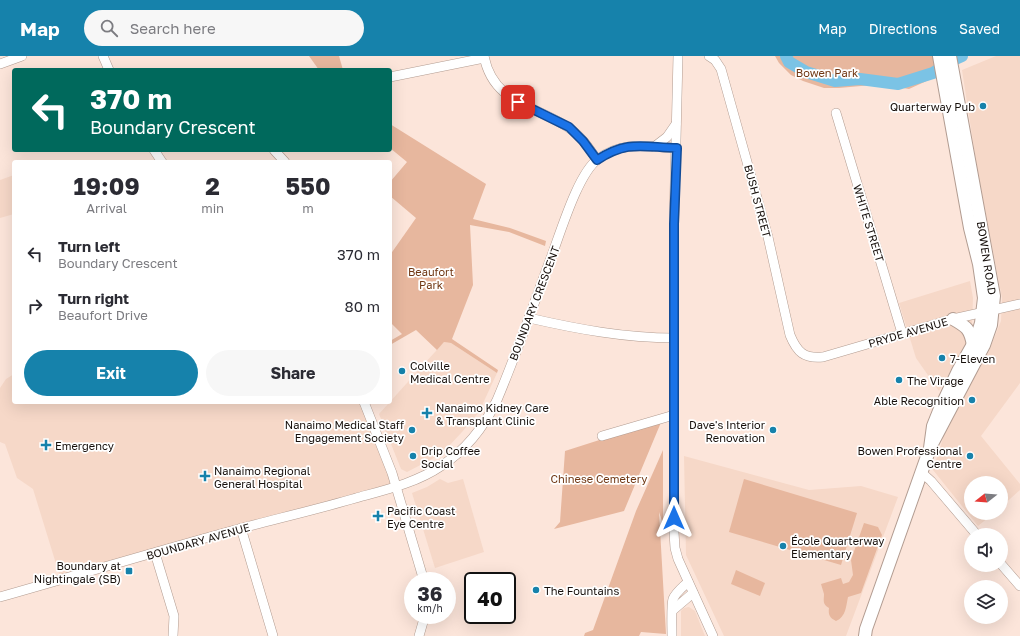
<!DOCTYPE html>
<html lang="en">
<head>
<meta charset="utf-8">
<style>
	:root { --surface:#fff; --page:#f7f7f7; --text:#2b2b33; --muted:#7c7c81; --accent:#1682ab }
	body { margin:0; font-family:"Golos Text",sans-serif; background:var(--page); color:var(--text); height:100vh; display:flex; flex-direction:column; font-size:15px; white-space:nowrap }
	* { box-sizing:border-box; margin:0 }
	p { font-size:13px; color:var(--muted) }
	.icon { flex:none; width:22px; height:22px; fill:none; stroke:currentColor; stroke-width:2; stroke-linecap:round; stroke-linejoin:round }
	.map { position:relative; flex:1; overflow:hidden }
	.sheet { position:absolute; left:12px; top:104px; width:380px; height:244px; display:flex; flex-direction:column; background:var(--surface); border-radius:4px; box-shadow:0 4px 16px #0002 }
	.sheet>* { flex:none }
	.guide { position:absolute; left:12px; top:12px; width:380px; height:84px; border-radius:4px; box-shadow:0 4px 16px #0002; background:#00695c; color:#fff; overflow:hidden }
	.needle { width:26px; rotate:253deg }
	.fabs { position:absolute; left:964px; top:420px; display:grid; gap:8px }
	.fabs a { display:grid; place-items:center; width:44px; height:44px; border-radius:50%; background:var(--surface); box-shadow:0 4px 16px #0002; font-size:20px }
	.speed { position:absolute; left:404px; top:516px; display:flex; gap:8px; font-size:20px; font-weight:700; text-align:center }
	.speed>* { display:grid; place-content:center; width:52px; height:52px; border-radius:50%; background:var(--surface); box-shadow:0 4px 16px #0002; line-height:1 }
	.speed small { font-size:10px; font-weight:400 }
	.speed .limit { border:2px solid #111; border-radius:6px; background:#fff; color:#111 }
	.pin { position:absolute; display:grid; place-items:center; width:34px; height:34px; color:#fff; margin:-17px; border-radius:8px; box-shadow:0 2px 6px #0006 }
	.me { position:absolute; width:44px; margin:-22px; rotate:0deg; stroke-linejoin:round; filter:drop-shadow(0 0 3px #0008) }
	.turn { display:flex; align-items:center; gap:14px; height:84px; padding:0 12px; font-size:18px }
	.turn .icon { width:52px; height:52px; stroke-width:2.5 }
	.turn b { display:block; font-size:28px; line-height:34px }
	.eta { display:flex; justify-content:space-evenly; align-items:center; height:68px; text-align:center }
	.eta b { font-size:24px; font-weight:700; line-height:28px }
	.action { display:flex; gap:8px; margin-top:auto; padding:8px 12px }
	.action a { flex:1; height:46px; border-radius:24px; background:var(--accent); color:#fff; font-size:16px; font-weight:700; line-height:46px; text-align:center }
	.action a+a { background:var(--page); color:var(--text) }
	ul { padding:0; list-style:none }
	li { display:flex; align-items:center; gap:12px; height:52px; padding:0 12px }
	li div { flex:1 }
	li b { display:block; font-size:15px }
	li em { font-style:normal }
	header { display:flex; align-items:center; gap:24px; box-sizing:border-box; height:56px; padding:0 20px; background:var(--accent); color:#fff }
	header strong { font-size:19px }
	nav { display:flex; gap:22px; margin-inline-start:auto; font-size:14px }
	.search { width:280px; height:36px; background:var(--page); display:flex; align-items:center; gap:10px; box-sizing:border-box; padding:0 14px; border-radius:22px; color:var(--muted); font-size:15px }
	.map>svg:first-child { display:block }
	.built { fill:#f6d8c8 }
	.green { fill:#e7b79e }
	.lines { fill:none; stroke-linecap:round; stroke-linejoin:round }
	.river { stroke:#7bc3e5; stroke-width:12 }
	.minor-casing { stroke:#b29c91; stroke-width:10 }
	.major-casing { stroke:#b29c91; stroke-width:14 }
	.minor { stroke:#fff; stroke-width:9 }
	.major { stroke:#fff; stroke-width:12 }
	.route-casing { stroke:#114b97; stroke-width:10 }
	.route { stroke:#1a73e8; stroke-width:7 }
	.poi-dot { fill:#1682ab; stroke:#fff; stroke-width:1.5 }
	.labels { text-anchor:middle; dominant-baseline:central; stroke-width:3.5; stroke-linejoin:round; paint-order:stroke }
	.park-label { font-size:11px; fill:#703713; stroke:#fff }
	.poi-label { font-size:11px; fill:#17100c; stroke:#fff; text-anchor:start }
	.street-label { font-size:11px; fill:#17100c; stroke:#fff }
</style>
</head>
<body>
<header>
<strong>Map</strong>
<div class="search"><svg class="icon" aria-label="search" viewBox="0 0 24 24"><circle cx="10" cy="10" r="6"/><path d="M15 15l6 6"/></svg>Search here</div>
<nav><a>Map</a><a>Directions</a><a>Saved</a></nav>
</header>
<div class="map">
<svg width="1020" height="580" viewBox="0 0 1020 580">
	<rect width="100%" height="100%" fill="#fce5da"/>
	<g class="built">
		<polygon points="996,0 1020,0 1020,327 981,380 1020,428 1020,434 1001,451 1001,427 971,427 971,457 994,457 978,470 933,414 945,376 961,345 988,297 1001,265 1002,242 977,112 962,14"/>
		<polygon points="14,119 14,158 0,162 0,124"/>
		<polygon points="970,225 973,242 972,270 965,290 939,335 916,302 899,247"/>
		<polygon points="444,286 451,287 497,317 479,356 462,376 447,392 432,403 407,416 401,413 379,358"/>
		<polygon points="14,318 14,346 364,346 396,430 61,524 33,433 17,422 5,388 0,386 0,332 6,323"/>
		<polygon points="684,400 809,434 861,430 898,441 846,580 724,580 686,499"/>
		<polygon points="440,423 448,427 463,423 484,496 435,512 412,437 427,431"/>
		<polygon points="689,551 695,555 705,580 681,580 681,555 684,552"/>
	</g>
	<g class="green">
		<polygon points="309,0 339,0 343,14 319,14"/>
		<polygon points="775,0 937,0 942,18 909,33 891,30 872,29 839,32 824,32 803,25 791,19 779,7"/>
		<polygon points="390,68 486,128 473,163 510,172 546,185 545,190 509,176 470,169 473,229 452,283 498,314 497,317 451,287 444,286 437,294 416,274 390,289 390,285 402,278 390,266 390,199 416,162 390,140 390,126 407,106 390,92"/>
		<polygon points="662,364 624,455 554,473 560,466 565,395"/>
		<polygon points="663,394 663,468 659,456 666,578 641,576 639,580 584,580 585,577 593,574 636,455"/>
		<polygon points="744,423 857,457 841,509 729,476"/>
		<path d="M 864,467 L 878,471 L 882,479 L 861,537 L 848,541 C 846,550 846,561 836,565 C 830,562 828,559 829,552 C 822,548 824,544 824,538 C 823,535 822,531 821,528 L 841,522 L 843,528 L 849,526 L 853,519 L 851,504 Z"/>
		<polygon points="736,514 765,527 760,540 731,528"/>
	</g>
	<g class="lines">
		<polyline class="river" points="786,0 789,6 806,16 835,25 860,23 898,28 933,17 953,4 962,0"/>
		<g class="minor-casing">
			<g id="minor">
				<polyline points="103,0 109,14"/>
				<path d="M 484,0 C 493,48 536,49 569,72 C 581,80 589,92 597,104"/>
				<polyline points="678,0 674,168 674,476 675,492 678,503 713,580"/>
				<path d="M 709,0 L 715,4 L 721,13 L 768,181 L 790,279 C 797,296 804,303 823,301 L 953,263 L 1020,248"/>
				<polyline points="0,8 22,0"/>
				<polyline points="390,21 484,2"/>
				<polyline points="836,57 902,277"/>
				<polyline points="654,91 667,81 676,68"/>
				<polyline points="154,94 162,106"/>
				<polyline points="274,94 285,106"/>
				<path d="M 529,262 C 577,273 625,282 674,282"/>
				<polyline points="364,346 392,417 424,525"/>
				<polyline points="602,380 674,359"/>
				<polyline points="921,416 931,425 977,479"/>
				<polyline points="241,472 273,580"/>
				<polyline points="155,497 174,560 173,580"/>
				<polyline points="1001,508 1020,530"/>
				<path d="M 0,541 C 81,518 161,494 242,472 C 280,462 318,453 356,442 C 385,434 416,427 441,410 C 466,394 484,371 497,344 C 516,299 532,253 549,207 C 559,182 577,118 598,103 C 624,84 647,91 677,92"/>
				<polyline points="673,554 693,537"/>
				<polyline points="419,580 425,559"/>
				<path d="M 672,580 C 672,572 671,548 673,543 C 676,536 683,531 688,526"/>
			</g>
		</g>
		<g class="major-casing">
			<g id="major">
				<path d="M 953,263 C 967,271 970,273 973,289"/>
				<polyline points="933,386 984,289 991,269 994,240 950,0"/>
				<polyline points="865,580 866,573 930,392 933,370 939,355 958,315 976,283 981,267 984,242 979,208 970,172 939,0"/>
			</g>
		</g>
		<use href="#minor" class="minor"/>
		<use href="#major" class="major"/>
	</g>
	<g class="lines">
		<g class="route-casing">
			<path id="route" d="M 518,46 L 569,71 L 583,85 L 597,104 C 628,84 642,91 677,92 L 674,168 L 674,462"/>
		</g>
		<use href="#route" class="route"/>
	</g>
	<g class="poi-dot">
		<circle cx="983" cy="50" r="4"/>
		<circle cx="942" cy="302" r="4"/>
		<circle cx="402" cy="315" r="4"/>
		<circle cx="899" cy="324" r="4"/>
		<circle cx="972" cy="344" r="4"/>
		<path d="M425 351h4v4h4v4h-4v4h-4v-4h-4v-4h4z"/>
		<circle cx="412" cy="374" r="4"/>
		<circle cx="773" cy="374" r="4"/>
		<path d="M44 383h4v4h4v4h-4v4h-4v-4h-4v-4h4z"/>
		<circle cx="413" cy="400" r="4"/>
		<circle cx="970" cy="400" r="4"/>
		<path d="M203 414h4v4h4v4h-4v4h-4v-4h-4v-4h4z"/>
		<path d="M376 454h4v4h4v4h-4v4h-4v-4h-4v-4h4z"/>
		<circle cx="783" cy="490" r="4"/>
		<rect x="125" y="511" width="8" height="8" rx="2"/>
		<circle cx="536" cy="534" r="4"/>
	</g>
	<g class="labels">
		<g class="park-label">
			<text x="827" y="16">Bowen Park</text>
			<text x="431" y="215">Beaufort<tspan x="431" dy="13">Park</tspan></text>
			<text x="599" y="422">Chinese Cemetery</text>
		</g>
		<g class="poi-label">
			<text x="975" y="50" text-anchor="end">Quarterway Pub</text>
			<text x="950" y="302">7-Eleven</text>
			<text x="410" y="309">Colville<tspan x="410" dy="13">Medical Centre</tspan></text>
			<text x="907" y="324">The Virage</text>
			<text x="964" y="344" text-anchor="end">Able Recognition</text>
			<text x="436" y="351">Nanaimo Kidney Care<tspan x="436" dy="13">&amp; Transplant Clinic</tspan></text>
			<text x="404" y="368" text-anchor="end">Nanaimo Medical Staff<tspan x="404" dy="13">Engagement Society</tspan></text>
			<text x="765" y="368" text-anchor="end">Dave's Interior<tspan x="765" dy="13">Renovation</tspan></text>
			<text x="55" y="389">Emergency</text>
			<text x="421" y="394">Drip Coffee<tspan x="421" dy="13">Social</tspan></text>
			<text x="962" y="394" text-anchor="end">Bowen Professional<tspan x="962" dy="13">Centre</tspan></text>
			<text x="214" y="414">Nanaimo Regional<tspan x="214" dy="13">General Hospital</tspan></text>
			<text x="387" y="454">Pacific Coast<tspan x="387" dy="13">Eye Centre</tspan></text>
			<text x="791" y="484">École Quarterway<tspan x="791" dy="13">Elementary</tspan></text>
			<text x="121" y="509" text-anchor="end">Boundary at<tspan x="121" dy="13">Nightingale (SB)</tspan></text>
			<text x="544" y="534">The Fountains</text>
		</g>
		<g class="street-label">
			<text transform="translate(758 145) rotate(75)">BUSH STREET</text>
			<text transform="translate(869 167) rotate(73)">WHITE STREET</text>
			<text transform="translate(987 202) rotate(81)">BOWEN ROAD</text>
			<text transform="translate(534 247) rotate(-69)">BOUNDARY CRESCENT</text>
			<text transform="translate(908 276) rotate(-16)">PRYDE AVENUE</text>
			<text transform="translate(198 485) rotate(-16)">BOUNDARY AVENUE</text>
		</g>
	</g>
</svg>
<div class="fabs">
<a><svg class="needle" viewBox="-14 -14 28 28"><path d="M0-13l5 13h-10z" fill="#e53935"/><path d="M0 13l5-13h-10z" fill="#7c7c81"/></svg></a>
<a><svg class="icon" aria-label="sound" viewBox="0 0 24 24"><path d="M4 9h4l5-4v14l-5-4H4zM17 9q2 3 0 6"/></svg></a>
<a><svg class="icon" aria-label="layers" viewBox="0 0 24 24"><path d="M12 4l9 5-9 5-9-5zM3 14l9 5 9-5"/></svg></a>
</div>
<div class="speed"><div>36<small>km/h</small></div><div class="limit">40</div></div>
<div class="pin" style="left:518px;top:46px;background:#d93025"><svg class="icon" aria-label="arrive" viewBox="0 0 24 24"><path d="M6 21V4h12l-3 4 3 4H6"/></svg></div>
<svg class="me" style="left:674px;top:462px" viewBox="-20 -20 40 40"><path d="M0-17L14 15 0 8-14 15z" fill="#1a73e8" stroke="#fff" stroke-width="4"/></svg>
<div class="guide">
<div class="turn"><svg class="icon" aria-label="left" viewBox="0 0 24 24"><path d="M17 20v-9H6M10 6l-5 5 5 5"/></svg><div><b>370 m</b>Boundary Crescent</div></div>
</div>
<section class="sheet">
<div class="eta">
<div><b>19:09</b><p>Arrival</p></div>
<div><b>2</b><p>min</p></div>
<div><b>550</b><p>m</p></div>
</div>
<ul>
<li><svg class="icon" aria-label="left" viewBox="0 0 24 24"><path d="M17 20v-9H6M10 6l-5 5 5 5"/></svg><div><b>Turn left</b><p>Boundary Crescent</p></div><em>370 m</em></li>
<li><svg class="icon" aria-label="right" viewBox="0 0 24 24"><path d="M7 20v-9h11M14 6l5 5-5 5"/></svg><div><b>Turn right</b><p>Beaufort Drive</p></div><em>80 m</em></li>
</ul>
<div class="action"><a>Exit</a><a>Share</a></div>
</section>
</div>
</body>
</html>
